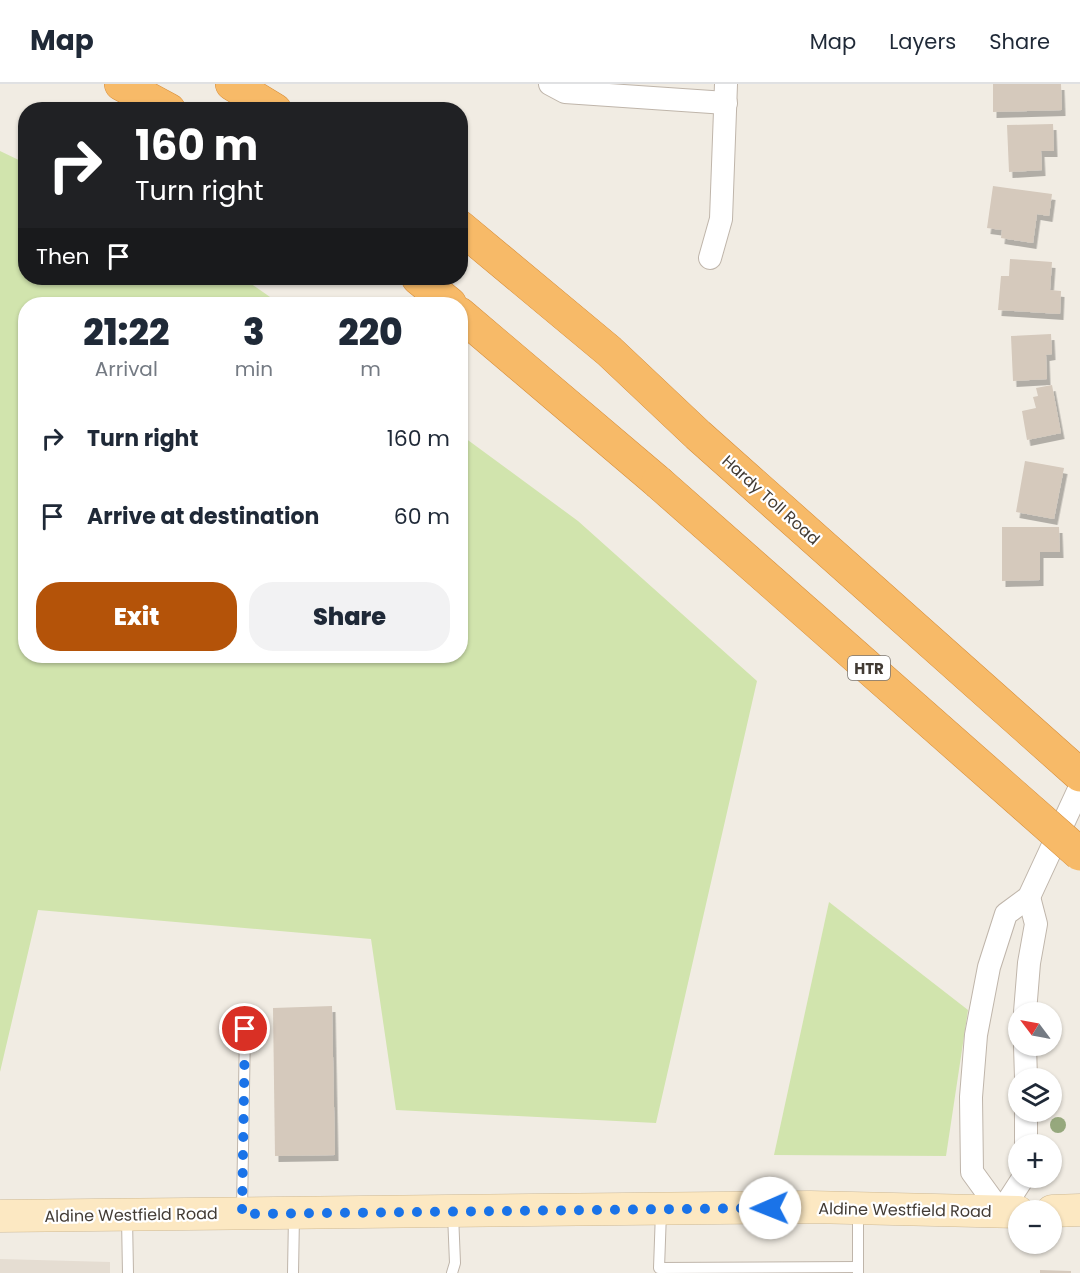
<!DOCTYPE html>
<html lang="en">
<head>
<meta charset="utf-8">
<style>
	:root { --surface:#fff; --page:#f2f2f3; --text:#1f2937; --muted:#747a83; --line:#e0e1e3; --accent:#b45309 }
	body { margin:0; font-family:Poppins,sans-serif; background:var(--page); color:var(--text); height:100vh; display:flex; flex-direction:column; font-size:22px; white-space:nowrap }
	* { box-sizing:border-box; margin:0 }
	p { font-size:20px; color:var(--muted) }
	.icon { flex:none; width:33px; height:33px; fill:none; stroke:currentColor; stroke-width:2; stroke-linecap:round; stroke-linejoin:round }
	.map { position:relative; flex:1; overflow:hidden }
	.panel { position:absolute; left:18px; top:213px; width:450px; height:366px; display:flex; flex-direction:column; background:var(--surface); border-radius:24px; box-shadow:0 2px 4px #0004 }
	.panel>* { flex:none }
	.guide { position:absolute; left:18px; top:18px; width:450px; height:183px; border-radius:24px; box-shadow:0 2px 4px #0004; background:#202124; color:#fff; overflow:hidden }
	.needle { width:39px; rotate:302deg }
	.controls { position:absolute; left:1008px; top:918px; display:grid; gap:12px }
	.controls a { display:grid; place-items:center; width:54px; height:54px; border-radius:50%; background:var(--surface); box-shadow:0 2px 4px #0004; font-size:30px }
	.pin { position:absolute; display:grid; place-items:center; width:51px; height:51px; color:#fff; margin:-26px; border:3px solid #fff; border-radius:50%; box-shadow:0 2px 6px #0007 }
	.me { position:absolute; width:66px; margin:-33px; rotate:269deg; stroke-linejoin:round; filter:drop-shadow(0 0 4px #0008) }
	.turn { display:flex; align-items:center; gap:21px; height:126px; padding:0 18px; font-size:27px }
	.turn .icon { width:78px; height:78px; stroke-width:2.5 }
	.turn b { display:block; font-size:42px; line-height:51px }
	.then { display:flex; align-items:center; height:57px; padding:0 18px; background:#0003; gap:12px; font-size:22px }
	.eta { display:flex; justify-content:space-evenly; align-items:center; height:102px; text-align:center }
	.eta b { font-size:36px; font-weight:800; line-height:42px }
	.primary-button { display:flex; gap:12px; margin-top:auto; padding:12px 18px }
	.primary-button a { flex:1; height:69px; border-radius:24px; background:var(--accent); color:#fff; font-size:24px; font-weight:800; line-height:69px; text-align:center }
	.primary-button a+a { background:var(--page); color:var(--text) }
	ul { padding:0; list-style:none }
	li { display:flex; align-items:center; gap:18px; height:78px; padding:0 18px }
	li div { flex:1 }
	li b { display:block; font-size:22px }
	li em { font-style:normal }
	header { display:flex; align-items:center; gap:36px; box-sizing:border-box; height:84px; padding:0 30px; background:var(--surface); border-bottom:2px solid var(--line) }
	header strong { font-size:28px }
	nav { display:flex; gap:33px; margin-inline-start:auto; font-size:21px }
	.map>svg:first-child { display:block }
	.residential { fill:#e5ddd2 }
	.green { fill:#d1e4ad }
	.building { fill:#d5c9bc; filter:url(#shadow) }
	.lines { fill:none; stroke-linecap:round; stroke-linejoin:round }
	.lane-casing { stroke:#bfb5aa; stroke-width:12 }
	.street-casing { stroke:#bfb5aa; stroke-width:24 }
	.secondary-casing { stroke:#cfba95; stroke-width:33 }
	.highway-casing { stroke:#d68d39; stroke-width:34 }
	.lane { stroke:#fff; stroke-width:10 }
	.street { stroke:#fff; stroke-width:22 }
	.secondary { stroke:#fce8c2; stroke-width:32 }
	.highway { stroke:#f7ba68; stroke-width:33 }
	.highway-bridge-casing { stroke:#d68d39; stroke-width:34; stroke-linecap:butt }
	.highway-bridge { stroke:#f7ba68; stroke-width:33 }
	.tree { fill:#96a87d }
	.route { stroke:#1a73e8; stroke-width:10; stroke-dasharray:0 18 }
	.labels { text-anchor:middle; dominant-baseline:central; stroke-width:4.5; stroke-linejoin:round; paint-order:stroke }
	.shield { fill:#fff; stroke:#7b7671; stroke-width:1.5 }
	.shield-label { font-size:15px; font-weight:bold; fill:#423b34 }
	.street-label { font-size:16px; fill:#423b34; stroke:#fff }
</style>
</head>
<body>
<header>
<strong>Map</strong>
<nav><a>Map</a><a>Layers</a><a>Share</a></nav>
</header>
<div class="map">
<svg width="1080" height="1189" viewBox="0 0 1080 1189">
	<defs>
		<filter id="shadow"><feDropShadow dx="3.5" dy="6" stdDeviation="0" flood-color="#0004"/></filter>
	</defs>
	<rect width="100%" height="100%" fill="#f1ece3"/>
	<polygon class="residential" points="0,1175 110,1178 110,1189 0,1189"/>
	<g class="green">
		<polygon points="0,67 25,79 26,194 243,194 280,220 26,220 26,572 460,572 461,351 578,437 757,597 656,1039 396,1026 371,855 38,826 0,988"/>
		<polygon points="829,818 968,926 946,1072 774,1071"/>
	</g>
	<g class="building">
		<polygon points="993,0 1061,0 1062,26 993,28"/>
		<polygon points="1053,40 1054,67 1041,67 1042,86 1009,88 1007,41"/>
		<polygon points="993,102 1052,110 1049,132 1037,130 1033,159 1001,154 1002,146 987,144"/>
		<polygon points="1010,175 1052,178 1050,206 1061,207 1060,230 998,226 1001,192 1009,192"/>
		<polygon points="1051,250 1052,270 1046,271 1047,295 1013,297 1011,252"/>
		<polygon points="1052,301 1061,349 1027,356 1022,327 1036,324 1033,313 1038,312 1036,304"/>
		<polygon points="1025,377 1064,384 1054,435 1016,428"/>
		<polygon points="1002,443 1059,443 1060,468 1040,468 1040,496 1002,497"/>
		<polygon points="332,922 335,1071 275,1072 273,924"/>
		<polygon points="1040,1186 1071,1187 1071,1189 1040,1189"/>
	</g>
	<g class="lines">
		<g class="lane-casing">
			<g id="lane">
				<polyline points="242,1126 245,945"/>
				<polyline points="661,1128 659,1184 858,1183"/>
				<polyline points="127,1134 128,1189"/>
				<polyline points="293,1189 294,1132"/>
				<polyline points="452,1189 455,1179 453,1130"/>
				<polyline points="858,1189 858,1126"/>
			</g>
		</g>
		<g class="street-casing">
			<g id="street">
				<polyline points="550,0 565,8 726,19"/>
				<polyline points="710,174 721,135 726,0"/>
				<polyline points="1025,928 1029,879 1036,840 1029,813"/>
				<polyline points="1025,962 1026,994"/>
				<polyline points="1026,1028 1026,1060"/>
				<polyline points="1023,1094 1001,1128 972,1088 971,1013 976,951 989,883 1006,830 1029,813 1080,703"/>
			</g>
		</g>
		<g class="secondary-casing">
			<g id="secondary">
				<polyline points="1052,1127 1080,1126"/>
				<polyline points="0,1132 810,1123 1018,1128"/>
			</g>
		</g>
		<g class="highway-casing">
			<g id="highway">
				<polyline points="121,0 169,26"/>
				<polyline points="232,0 275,26"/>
				<polyline points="460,143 609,267 698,351 1080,691"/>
				<polyline points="418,194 450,220"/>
				<polyline points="460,230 658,398"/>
			</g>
		</g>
		<use href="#lane" class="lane"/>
		<use href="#street" class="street"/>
		<use href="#secondary" class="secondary"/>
		<use href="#highway" class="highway"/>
		<g class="highway-bridge-casing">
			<polyline id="highway-bridge" points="658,398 1080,770"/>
		</g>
		<use href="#highway-bridge" class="highway-bridge"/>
	</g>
	<circle class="tree" cx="1058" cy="1041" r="8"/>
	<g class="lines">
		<polyline class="route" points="245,945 242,1130 770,1124"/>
	</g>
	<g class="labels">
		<rect class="shield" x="848" y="572" width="42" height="24" rx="4.5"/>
		<g class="shield-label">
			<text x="869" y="584">HTR</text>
		</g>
		<g class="street-label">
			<text transform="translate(771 416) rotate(42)">Hardy Toll Road</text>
			<text transform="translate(905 1126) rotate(1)">Aldine Westfield Road</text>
			<text transform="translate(131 1131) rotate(-1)">Aldine Westfield Road</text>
		</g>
	</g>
</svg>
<div class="controls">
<a><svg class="needle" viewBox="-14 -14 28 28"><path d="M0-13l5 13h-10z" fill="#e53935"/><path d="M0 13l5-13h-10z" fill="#747a83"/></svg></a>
<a><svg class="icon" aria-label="layers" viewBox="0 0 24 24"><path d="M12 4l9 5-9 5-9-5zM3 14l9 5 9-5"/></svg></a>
<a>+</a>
<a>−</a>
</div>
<div class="pin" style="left:245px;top:945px;background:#d93025"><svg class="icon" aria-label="arrive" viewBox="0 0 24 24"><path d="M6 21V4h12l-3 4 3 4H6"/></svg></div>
<svg class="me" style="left:770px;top:1124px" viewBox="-20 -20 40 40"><circle r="19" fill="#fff"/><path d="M0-13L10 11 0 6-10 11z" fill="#1a73e8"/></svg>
<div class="guide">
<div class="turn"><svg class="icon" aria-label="right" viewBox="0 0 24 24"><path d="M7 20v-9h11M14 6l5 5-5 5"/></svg><div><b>160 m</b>Turn right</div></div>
<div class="then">Then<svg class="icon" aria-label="arrive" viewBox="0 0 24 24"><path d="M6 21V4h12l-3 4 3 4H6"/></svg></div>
</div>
<section class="panel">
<div class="eta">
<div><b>21:22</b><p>Arrival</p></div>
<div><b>3</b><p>min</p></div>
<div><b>220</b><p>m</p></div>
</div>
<ul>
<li><svg class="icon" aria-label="right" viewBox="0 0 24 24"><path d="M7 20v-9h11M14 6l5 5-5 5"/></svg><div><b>Turn right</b></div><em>160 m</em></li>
<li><svg class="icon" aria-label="arrive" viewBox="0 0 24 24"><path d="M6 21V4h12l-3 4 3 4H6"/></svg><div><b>Arrive at destination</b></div><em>60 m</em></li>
</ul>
<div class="primary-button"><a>Exit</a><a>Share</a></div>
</section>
</div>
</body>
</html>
